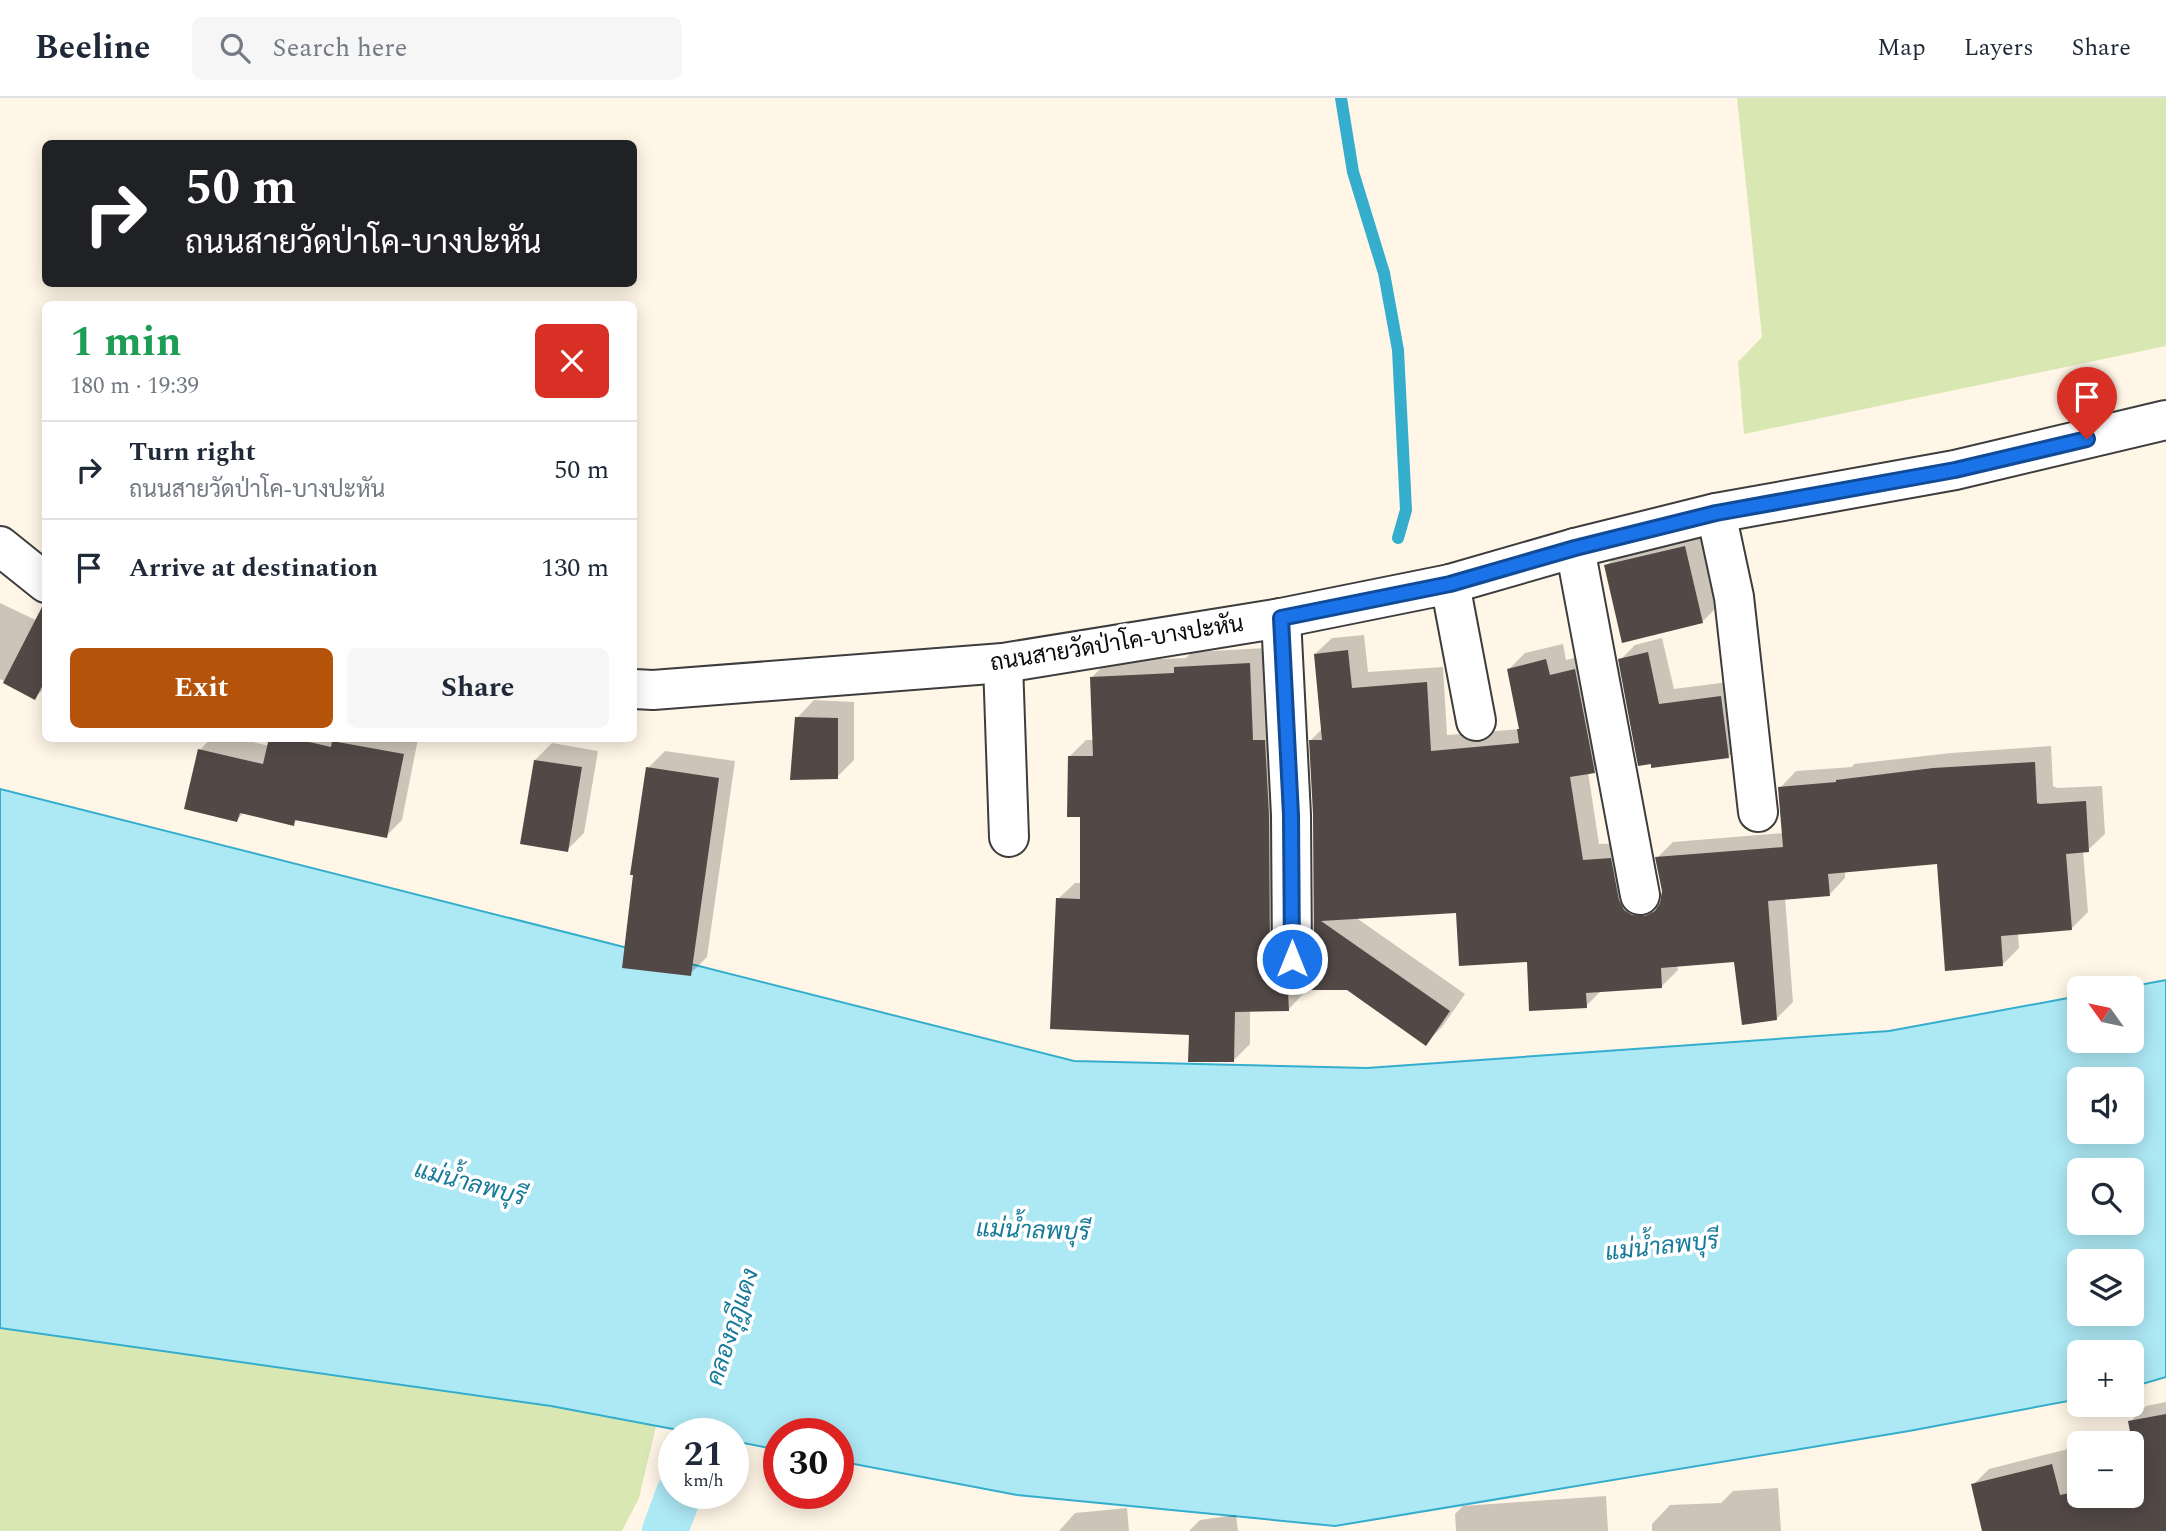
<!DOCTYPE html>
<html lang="en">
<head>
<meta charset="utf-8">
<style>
	:root { --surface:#fff; --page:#f6f6f7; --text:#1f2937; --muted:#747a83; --line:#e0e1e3; --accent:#b45309 }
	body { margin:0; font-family:Spectral,Sarabun,serif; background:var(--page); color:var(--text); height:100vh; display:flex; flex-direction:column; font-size:26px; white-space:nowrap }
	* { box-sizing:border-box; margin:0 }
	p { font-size:23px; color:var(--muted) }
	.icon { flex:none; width:38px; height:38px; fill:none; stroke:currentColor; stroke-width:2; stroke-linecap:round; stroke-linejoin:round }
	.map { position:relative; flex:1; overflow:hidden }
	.details { position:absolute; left:42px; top:203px; width:595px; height:441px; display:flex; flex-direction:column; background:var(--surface); border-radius:10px; box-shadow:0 4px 18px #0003 }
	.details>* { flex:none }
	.top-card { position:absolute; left:42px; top:42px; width:595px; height:147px; border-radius:10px; box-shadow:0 4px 18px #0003; background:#202124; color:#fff; overflow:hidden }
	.needle { width:46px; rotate:303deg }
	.controls { position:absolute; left:2067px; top:878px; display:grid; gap:14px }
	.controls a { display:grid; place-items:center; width:77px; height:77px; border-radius:10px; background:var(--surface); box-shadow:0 4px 18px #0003; font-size:35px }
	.speed { position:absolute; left:658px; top:1320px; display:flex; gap:14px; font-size:35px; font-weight:700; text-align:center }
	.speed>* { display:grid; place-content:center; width:91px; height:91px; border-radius:50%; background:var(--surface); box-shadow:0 4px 18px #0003; line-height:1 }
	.speed small { font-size:18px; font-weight:400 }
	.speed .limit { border:10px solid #d22; background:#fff; color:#111 }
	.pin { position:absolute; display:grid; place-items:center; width:60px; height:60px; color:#fff; margin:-72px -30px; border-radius:50% 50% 50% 0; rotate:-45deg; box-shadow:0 0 7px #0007 }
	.pin .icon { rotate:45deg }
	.me { position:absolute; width:77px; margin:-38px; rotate:0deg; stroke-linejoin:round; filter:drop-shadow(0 0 5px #0008) }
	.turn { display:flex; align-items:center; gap:24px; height:147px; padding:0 28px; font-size:32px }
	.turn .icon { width:91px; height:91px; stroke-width:2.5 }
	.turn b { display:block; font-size:49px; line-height:60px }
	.round { display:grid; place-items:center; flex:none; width:74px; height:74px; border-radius:10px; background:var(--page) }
	.overview { display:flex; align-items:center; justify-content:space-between; height:119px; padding:0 28px }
	h1 { font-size:42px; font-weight:700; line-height:52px; color:#1e9e55 }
	.primary-button { display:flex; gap:14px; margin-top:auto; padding:14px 28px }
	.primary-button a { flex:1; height:80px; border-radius:10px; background:var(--accent); color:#fff; font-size:28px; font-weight:700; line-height:80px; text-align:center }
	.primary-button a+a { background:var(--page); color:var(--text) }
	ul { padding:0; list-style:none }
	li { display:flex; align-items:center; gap:21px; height:98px; padding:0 28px; border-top:2px solid var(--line) }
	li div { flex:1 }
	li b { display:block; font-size:26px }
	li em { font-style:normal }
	header { display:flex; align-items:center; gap:42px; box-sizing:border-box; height:98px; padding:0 35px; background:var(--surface); border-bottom:2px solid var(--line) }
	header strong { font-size:33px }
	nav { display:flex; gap:38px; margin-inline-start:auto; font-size:24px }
	.search { width:490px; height:63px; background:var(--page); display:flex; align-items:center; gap:18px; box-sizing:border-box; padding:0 24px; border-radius:10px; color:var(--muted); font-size:26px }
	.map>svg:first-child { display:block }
	.green { fill:#d9e8b2 }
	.water { fill:#ade9f5; stroke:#34aecc; stroke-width:2; fill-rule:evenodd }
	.shadow { fill:#0003 }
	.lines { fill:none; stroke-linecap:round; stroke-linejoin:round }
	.stream { stroke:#34aecc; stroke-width:12 }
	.canal { stroke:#ade9f5; stroke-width:46 }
	.building { fill:#524947 }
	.minor-casing { stroke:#3d3d3d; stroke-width:42 }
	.minor { stroke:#fff; stroke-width:38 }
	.route-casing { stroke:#114b97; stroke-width:18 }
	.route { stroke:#1a73e8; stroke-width:12 }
	.labels { text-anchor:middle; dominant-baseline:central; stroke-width:7; stroke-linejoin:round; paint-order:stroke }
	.street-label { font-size:23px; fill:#0a0a0a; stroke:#fff }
	.water-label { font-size:24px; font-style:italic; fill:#167a9a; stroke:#fff }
</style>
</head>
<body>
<header>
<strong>Beeline</strong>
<div class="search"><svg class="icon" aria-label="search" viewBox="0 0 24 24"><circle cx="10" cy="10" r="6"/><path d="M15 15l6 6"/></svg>Search here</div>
<nav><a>Map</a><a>Layers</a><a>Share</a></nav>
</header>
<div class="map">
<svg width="2166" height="1433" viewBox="0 0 2166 1433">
	<rect width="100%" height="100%" fill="#fff6e7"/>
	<g class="green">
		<polygon points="1737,0 2166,0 2166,248 1744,336 1738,264 1762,239"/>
		<polygon points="0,1226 197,1257 551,1308 656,1328 639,1400 622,1433 0,1433"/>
	</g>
	<path class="water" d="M 0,691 L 1074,963 L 1367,970 L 1889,933 L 2079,898 L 2079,943 L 2132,943 L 2132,891 L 2118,891 L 2166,882 L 2166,1279 L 2132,1289 L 2132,1255 L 2079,1255 L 2079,1301 L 1909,1333 L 1335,1428 L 1017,1397 L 838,1363 L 838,1335 L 779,1335 L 779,1352 L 733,1343 L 733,1335 L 694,1335 L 551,1308 L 0,1230 ZM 2079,982 L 2132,982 L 2132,1034 L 2079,1034 ZM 2079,1073 L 2132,1073 L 2132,1125 L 2079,1125 ZM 2079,1164 L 2132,1164 L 2132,1216 L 2079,1216 Z"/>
	<g class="shadow">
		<polygon points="1702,432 1719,507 1702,524 1606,468 1623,451"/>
		<polygon points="0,505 46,527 46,589 35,599 0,581"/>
		<polygon points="1364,537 1368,574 1443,569 1447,637 1521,631 1508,572 1525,555 1563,546 1566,562 1592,556 1610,657 1594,673 1588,674 1599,746 1627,745 1650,802 1662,803 1663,793 1657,760 1673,744 1783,735 1780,690 1796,673 1852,669 1854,666 1951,655 2051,648 2053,688 2057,690 2102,688 2105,736 2088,752 2083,753 2088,814 2072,830 2018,834 2019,850 2003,866 1938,764 1845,772 1845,780 1829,797 1785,800 1793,904 1776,921 1736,862 1677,867 1678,872 1661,889 1602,892 1586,908 1529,863 1458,813 1355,819 1465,896 1442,929 1426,945 1348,891 1304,891 1304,895 1288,912 1250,912 1250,946 1233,963 1191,936 1058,801 1075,785 1082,785 1082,717 1069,659 1086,642 1094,642 1091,580 1108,563 1186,560 1192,554 1266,550 1309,867 1314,866 1315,716 1311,642 1322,631 1315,556 1332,540"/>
		<polygon points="1662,540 1674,591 1736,583 1743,644 1728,659 1652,664 1620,562 1635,547"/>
		<polygon points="814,602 854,604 854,662 837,679 797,620"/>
		<polygon points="211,640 236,640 269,648 271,640 418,641 402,722 386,738 298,721 293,726 244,714 237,722 200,652"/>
		<polygon points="552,645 598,653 584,735 567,752 535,662"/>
		<polygon points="665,653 735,663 707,859 690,876 648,670"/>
		<polygon points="2166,1304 2166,1433 1984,1433 1973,1387 1989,1371 2068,1351 2076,1381 2079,1381 2079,1398 2132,1398 2132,1370 2138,1369 2130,1324 2146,1308"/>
		<polygon points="1778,1390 1781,1433 1652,1433 1652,1426 1670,1407 1721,1405 1733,1393"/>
		<polygon points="1606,1398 1608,1433 1456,1433 1455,1416 1463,1408"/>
		<polygon points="1127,1410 1129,1433 1059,1433 1075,1415"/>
		<polygon points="1236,1417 1238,1433 1189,1433 1200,1422"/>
	</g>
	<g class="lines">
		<polyline class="stream" points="1341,0 1353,74 1384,175 1398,252 1406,412 1398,440"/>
		<polyline class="canal" points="665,1433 679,1395"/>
	</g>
	<g class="building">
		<polygon points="1685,448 1703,525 1622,545 1604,467"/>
		<polygon points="46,506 46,581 35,602 3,585 43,507"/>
		<polygon points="1348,552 1352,590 1427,584 1431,653 1519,645 1517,631 1519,631 1507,571 1546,561 1550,577 1575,571 1595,675 1570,679 1583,762 1611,760 1619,802 1624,812 1632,817 1645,818 1655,813 1660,805 1662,793 1655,759 1783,749 1778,689 1836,684 1836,682 1933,670 2035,664 2037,705 2040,706 2086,703 2089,754 2066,756 2072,832 2001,838 2003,868 1945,873 1937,766 1828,776 1830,798 1768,803 1777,922 1742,927 1734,864 1661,870 1662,890 1586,895 1587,910 1529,913 1527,864 1459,868 1456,815 1321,823 1450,913 1426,948 1347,892 1288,892 1289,913 1235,914 1234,964 1188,964 1189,937 1050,931 1056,800 1080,801 1080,719 1067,719 1068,658 1093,658 1090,579 1174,575 1174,569 1250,565 1253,642 1265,642 1269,718 1270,862 1274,873 1281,880 1293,883 1304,879 1311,872 1314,861 1313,716 1309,642 1322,642 1314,556"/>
		<polygon points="1648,554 1659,606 1721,598 1729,660 1651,670 1651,666 1638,668 1618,561"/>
		<polygon points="795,619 838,620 838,681 790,682"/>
		<polygon points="269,640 292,640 331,649 332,643 404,656 387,740 295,722 294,728 240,715 237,724 184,711 198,651 263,666"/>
		<polygon points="534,662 582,669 568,754 520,746"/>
		<polygon points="646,669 719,680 691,878 622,870 633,777 630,777"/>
		<polygon points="2166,1316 2166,1433 1982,1433 1971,1386 2052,1366 2060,1397 2079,1393 2079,1398 2132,1398 2132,1382 2139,1381 2128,1323"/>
	</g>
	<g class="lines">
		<g class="minor-casing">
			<g id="minor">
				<polyline points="1716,415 1734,499 1758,714"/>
				<polyline points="0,448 46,485"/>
				<polyline points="1575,450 1640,797"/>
				<polyline points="1450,486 1476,623"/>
				<polyline points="1281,520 1291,717 1292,861"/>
				<polyline points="1003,565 1009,739"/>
				<polyline points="634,591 653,592 1003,565 1281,520 1450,486 1575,450 1716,415 1955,372 2166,322"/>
			</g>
		</g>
		<use href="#minor" class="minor"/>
	</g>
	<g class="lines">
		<g class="route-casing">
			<polyline id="route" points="1292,861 1291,717 1281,520 1450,486 1575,450 1716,415 1955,372 2087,341"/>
		</g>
		<use href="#route" class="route"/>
	</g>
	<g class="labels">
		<g class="street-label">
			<text transform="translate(1117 546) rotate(-9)">ถนนสายวัดป่าโค-บางปะหัน</text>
		</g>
		<g class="water-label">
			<text transform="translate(470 1086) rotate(15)">แม่น้ำลพบุรี</text>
			<text transform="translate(1033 1133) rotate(2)">แม่น้ำลพบุรี</text>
			<text transform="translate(1662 1149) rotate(-6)">แม่น้ำลพบุรี</text>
			<text transform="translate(733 1229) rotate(-72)">คลองกุฎีแดง</text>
		</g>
	</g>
</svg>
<div class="controls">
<a><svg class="needle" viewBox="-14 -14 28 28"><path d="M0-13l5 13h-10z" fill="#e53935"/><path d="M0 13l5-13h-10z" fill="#747a83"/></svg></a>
<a><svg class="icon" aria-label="sound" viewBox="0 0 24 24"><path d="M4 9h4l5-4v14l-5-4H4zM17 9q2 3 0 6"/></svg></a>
<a><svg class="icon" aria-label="search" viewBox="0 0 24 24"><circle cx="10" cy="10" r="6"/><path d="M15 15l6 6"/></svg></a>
<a><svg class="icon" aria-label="layers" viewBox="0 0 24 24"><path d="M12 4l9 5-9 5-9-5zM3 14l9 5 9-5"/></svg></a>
<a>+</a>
<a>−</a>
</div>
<div class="speed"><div>21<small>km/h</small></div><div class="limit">30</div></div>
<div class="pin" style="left:2087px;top:341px;background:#d93025"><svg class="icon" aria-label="arrive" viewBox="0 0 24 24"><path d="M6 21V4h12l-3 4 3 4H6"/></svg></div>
<svg class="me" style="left:1292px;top:861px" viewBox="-20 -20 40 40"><circle r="17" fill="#1a73e8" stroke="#fff" stroke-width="3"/><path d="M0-11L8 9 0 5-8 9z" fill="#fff"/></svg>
<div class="top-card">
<div class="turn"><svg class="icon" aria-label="right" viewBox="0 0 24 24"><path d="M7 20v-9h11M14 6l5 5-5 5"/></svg><div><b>50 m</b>ถนนสายวัดป่าโค-บางปะหัน</div></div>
</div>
<section class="details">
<div class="overview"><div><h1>1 min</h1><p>180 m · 19:39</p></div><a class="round" style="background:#d93025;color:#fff"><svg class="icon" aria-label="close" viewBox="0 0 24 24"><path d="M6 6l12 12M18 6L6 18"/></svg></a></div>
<ul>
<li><svg class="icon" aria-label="right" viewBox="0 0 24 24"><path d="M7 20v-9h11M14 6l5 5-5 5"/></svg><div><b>Turn right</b><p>ถนนสายวัดป่าโค-บางปะหัน</p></div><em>50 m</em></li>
<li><svg class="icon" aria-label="arrive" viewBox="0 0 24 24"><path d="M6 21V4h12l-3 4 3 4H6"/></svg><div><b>Arrive at destination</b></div><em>130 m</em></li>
</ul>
<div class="primary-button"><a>Exit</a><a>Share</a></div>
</section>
</div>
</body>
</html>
